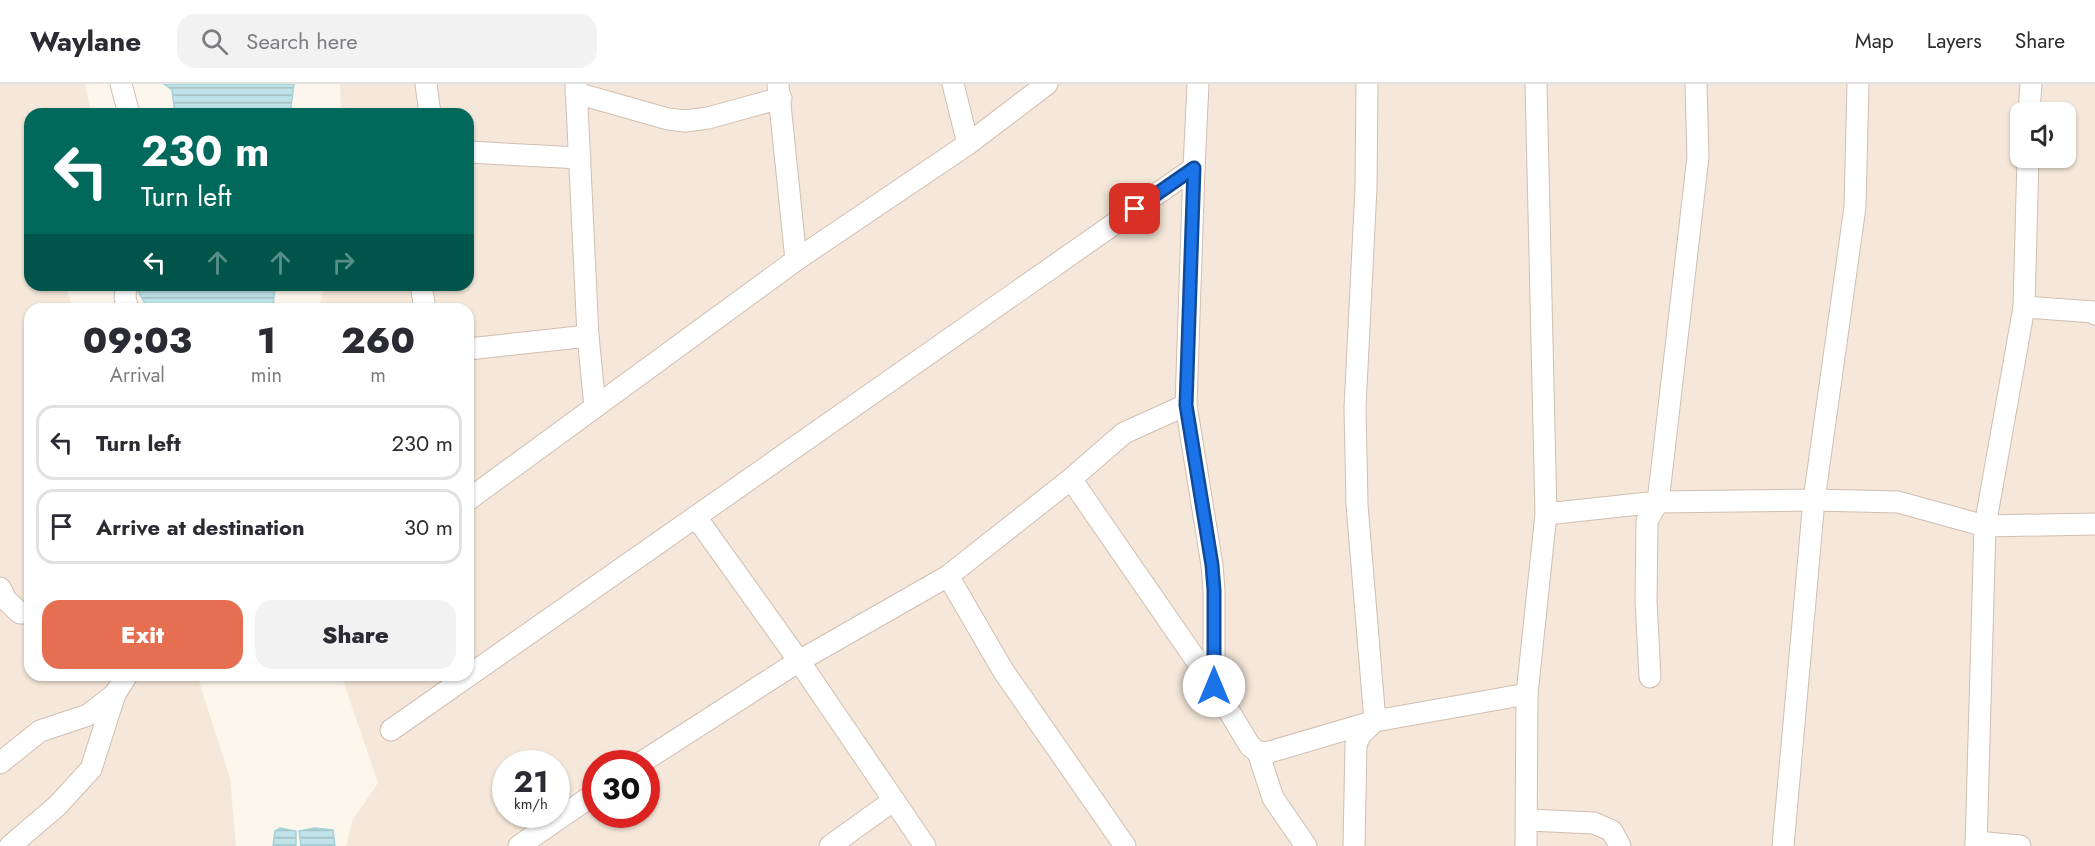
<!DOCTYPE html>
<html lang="en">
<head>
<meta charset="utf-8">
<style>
	:root { --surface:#fff; --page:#f2f2f3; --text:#2b2b33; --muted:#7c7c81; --line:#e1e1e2; --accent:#e76f51 }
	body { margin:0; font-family:Jost,sans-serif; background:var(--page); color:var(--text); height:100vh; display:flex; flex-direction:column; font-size:22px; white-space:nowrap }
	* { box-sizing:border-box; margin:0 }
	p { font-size:20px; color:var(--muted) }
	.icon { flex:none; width:33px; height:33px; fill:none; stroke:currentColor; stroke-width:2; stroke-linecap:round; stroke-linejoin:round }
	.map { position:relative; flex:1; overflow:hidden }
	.panel { position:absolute; left:24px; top:219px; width:450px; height:378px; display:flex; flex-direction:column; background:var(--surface); border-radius:18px; box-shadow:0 2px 4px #0004 }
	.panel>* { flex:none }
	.hud { position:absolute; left:24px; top:24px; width:450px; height:183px; border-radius:18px; box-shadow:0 2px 4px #0004; background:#00695c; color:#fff; overflow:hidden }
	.fabs { position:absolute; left:2010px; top:18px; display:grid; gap:12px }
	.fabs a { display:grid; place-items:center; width:66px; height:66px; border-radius:12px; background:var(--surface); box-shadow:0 2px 4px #0004; font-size:30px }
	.speed { position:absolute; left:492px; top:666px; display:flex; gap:12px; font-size:30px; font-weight:700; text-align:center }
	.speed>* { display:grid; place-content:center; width:78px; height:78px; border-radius:50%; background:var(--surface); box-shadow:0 2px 4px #0004; line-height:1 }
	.speed small { font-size:15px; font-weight:400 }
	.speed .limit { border:9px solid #d22; background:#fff; color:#111 }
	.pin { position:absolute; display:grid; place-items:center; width:51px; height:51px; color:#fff; margin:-26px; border-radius:12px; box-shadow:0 3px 9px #0006 }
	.me { position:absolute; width:66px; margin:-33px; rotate:0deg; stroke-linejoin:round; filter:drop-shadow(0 0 4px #0008) }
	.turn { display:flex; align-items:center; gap:21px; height:126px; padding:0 18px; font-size:27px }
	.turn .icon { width:78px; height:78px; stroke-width:2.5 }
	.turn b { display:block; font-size:42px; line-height:51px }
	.lanes { display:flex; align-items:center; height:57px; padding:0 18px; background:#0003; justify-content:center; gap:30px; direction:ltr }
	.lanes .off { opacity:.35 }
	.eta { display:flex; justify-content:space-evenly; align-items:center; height:102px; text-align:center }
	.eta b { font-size:36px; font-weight:800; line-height:42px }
	.action { display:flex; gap:12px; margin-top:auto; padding:12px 18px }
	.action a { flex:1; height:69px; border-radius:18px; background:var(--accent); color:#fff; font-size:24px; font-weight:800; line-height:69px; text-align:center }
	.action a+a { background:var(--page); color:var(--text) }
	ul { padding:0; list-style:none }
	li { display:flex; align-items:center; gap:18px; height:75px; margin:0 12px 9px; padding:0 6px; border:3px solid var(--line); border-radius:18px }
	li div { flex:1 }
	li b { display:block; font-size:22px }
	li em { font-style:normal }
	header { display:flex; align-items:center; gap:36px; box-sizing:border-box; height:84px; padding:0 30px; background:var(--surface); border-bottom:2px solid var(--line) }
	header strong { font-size:28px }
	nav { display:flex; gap:33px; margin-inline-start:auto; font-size:21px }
	.search { width:420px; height:54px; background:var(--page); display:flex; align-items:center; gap:15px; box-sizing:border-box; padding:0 21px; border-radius:18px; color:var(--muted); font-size:22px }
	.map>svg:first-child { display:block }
	.residential { fill:#f5e8da; fill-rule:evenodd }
	.water { fill:url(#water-rules); stroke:#a5d3da; stroke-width:1.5 }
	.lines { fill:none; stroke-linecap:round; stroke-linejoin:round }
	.minor-casing { stroke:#d1beb0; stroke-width:23 }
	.minor { stroke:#fff; stroke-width:21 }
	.route-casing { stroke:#114b97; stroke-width:15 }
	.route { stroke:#1a73e8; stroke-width:10 }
</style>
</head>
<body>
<header>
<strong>Waylane</strong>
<div class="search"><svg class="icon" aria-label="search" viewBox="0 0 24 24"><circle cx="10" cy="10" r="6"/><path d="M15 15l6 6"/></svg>Search here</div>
<nav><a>Map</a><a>Layers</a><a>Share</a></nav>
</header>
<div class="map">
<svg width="2095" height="762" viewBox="0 0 2095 762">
	<defs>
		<pattern id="water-rules" width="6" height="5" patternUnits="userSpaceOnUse" patternTransform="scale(1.5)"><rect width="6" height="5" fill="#bfe3e8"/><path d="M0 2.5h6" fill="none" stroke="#a0bbbe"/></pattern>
	</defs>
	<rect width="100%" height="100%" fill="#fdf6ec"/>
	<g class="residential">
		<polygon points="0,0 85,0 91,30 30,30 30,201 65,201 73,225 30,225 30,591 197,591 230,694 236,762 0,762"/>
		<path d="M 340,0 L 2095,0 L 2095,762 L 346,762 L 352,737 L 378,699 L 341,591 L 468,591 L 468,225 L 318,225 L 326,201 L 468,201 L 468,30 L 341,30 ZM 2020,28 L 2066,28 L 2066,74 L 2020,74 ZM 506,680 L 556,680 L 556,730 L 506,730 ZM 596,680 L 646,680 L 646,730 L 596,730 Z"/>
	</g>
	<g class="water">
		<polygon points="164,0 294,0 290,30 175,30 172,6"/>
		<polygon points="139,201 275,201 273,225 148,225 138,207"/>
		<polygon points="280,744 296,747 296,762 273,762 275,747"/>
		<polygon points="314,744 333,746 335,762 301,762 299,747"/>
	</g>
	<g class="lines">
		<g class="minor-casing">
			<g id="minor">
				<polyline points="121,0 129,30"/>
				<polyline points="426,0 430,30"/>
				<polyline points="576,0 588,252 595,323"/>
				<polyline points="953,0 968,60"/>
				<polyline points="1198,0 1194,84 1186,321 1212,481 1214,506 1214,602 1250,662 1258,668 1266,669 1375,637 1527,610"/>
				<polyline points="778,1 796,176"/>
				<polyline points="576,9 668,35 685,37 708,34 781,14"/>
				<polyline points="2029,28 2031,0"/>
				<polyline points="468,68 580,74"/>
				<polyline points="126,201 125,214 128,225"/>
				<polyline points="421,201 425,225"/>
				<polyline points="2024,223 2094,228 2095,230"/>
				<polyline points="468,265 588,252"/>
				<polyline points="1071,395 1214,602"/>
				<polyline points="468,416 796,176 968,60 1047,0"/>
				<polyline points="1546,430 1658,418 1814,416 1898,418 1985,442 2095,440"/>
				<polyline points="696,433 799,577 925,762"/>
				<polyline points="948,492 1004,588 1125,762"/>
				<polyline points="0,504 6,516 20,529 30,529"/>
				<polyline points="1650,593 1646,517 1647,437 1658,418 1698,73 1696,0"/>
				<polyline points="391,646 1194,84"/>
				<polyline points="1258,668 1273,714 1306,762"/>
				<polyline points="0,679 40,647 88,631 115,610"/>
				<polyline points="639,680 799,577 948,492 1071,395 1124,349 1186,321"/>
				<polyline points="1528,736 1594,739 1612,747 1620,762"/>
				<polyline points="1976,758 2020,762"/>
				<polyline points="10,762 57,722 91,685 115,610 127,591"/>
				<polyline points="519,762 596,709"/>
				<polyline points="830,762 894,716"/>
				<polyline points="1354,762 1356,660 1361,650 1375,637 1357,421 1355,323 1366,104 1367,0"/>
				<polyline points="1526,762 1527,610 1546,430 1536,0"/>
				<polyline points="1783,762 1814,416 1855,123 1858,0"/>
				<polyline points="1976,762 1985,442 2024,223 2028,74"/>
			</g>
		</g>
		<use href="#minor" class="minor"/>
	</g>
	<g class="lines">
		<g class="route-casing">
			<polyline id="route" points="1135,125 1194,84 1186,321 1212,481 1214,506 1214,602"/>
		</g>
		<use href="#route" class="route"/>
	</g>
</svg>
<div class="fabs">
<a><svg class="icon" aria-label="sound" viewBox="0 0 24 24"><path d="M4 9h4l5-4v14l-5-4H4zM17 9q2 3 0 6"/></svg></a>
</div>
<div class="speed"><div>21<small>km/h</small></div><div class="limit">30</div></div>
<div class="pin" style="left:1135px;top:125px;background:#d93025"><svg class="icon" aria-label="arrive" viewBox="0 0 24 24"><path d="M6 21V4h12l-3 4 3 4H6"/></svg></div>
<svg class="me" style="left:1214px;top:602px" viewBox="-20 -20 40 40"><circle r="19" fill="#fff"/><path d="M0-13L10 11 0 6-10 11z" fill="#1a73e8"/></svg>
<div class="hud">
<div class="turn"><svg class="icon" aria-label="left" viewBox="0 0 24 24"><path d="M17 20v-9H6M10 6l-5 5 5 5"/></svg><div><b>230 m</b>Turn left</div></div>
<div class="lanes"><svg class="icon" aria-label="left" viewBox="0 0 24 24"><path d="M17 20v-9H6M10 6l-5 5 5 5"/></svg><svg class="icon off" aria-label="ahead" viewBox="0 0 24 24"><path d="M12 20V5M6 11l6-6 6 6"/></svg><svg class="icon off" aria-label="ahead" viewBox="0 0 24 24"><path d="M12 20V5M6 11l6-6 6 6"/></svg><svg class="icon off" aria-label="right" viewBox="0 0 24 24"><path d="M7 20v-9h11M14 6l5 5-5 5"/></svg></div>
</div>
<section class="panel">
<div class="eta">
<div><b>09:03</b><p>Arrival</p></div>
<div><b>1</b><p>min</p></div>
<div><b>260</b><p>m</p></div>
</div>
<ul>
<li><svg class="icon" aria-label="left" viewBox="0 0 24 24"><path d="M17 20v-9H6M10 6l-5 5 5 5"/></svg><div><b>Turn left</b></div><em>230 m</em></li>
<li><svg class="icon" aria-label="arrive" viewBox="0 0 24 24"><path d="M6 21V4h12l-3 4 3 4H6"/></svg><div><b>Arrive at destination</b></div><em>30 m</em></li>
</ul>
<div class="action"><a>Exit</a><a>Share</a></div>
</section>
</div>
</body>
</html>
